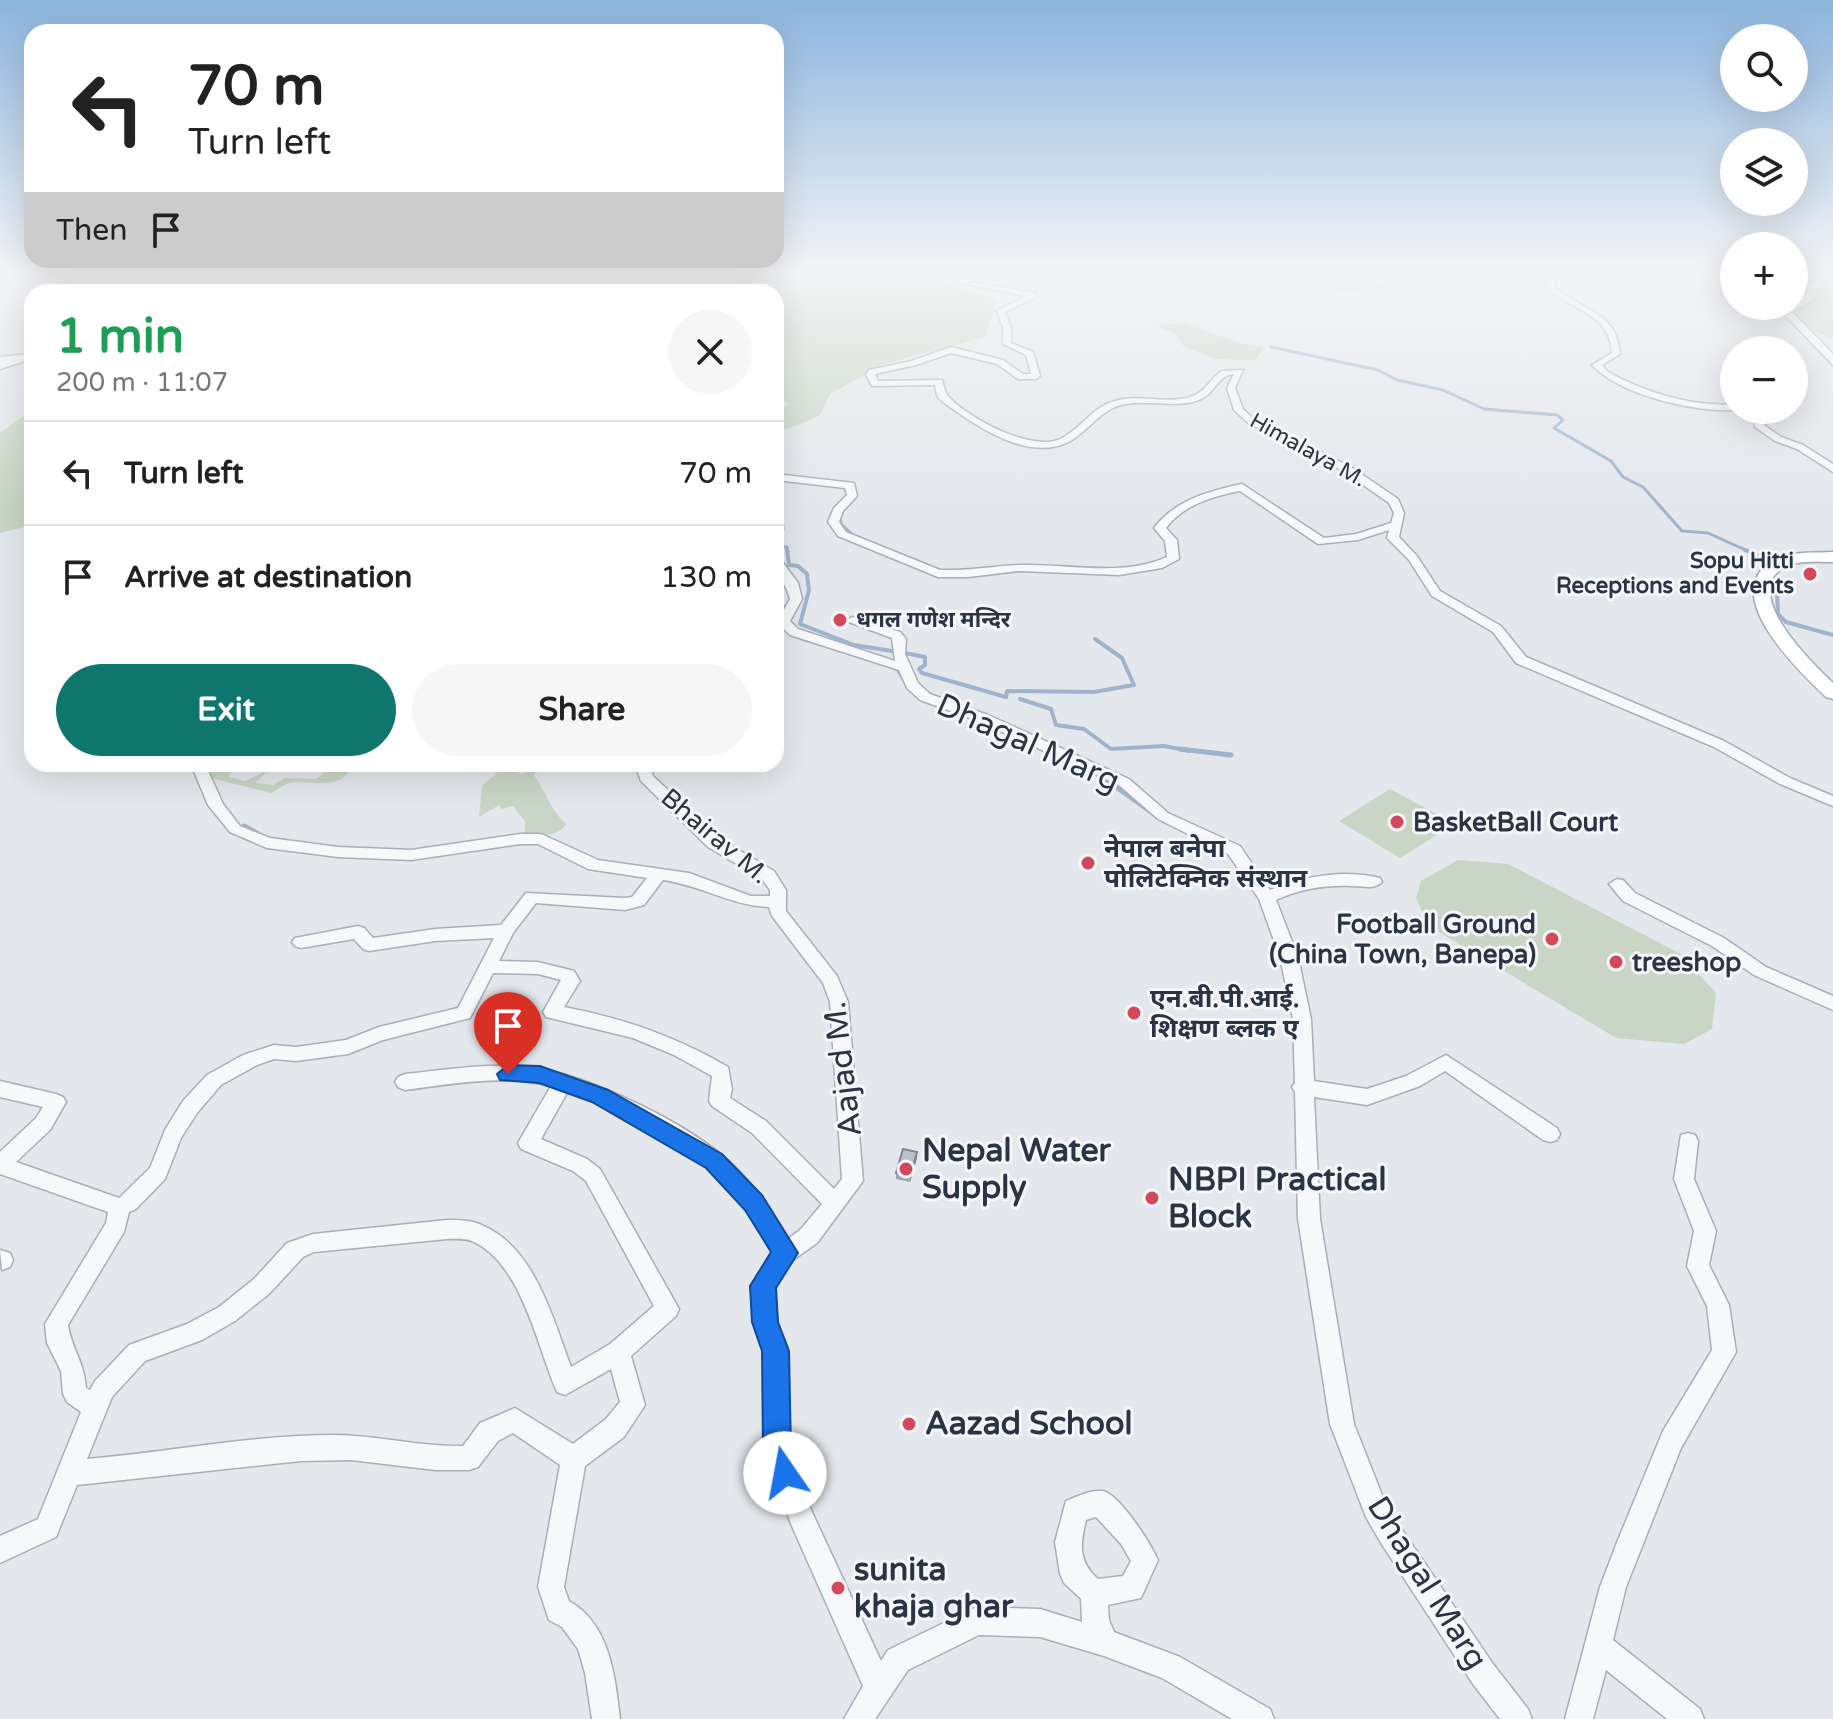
<!DOCTYPE html>
<html lang="en">
<head>
<meta charset="utf-8">
<style>
	:root { --surface:#fff; --page:#f6f6f6; --text:#222; --muted:#767676; --line:#e0e0e0; --accent:#0f766e }
	body { margin:0; font-family:"Varela Round","Noto Sans Devanagari",sans-serif; background:var(--page); color:var(--text); height:100vh; display:flex; flex-direction:column; font-size:30px; white-space:nowrap }
	* { box-sizing:border-box; margin:0 }
	p { font-size:26px; color:var(--muted) }
	.icon { flex:none; width:44px; height:44px; fill:none; stroke:currentColor; stroke-width:2; stroke-linecap:round; stroke-linejoin:round }
	.map { position:relative; flex:1; overflow:hidden }
	.sheet { position:absolute; left:24px; top:284px; width:760px; height:488px; display:flex; flex-direction:column; background:var(--surface); border-radius:24px; box-shadow:0 8px 32px #0002 }
	.sheet>* { flex:none }
	.hud { position:absolute; left:24px; top:24px; width:760px; height:244px; border-radius:24px; box-shadow:0 8px 32px #0002; background:#fff; color:var(--text); overflow:hidden }
	.tools { position:absolute; left:1720px; top:24px; display:grid; gap:16px }
	.tools a { display:grid; place-items:center; width:88px; height:88px; border-radius:50%; background:var(--surface); box-shadow:0 8px 32px #0002; font-size:40px }
	.pin { position:absolute; display:grid; place-items:center; width:68px; height:68px; color:#fff; margin:-82px -34px; border-radius:50% 50% 50% 0; rotate:-45deg; box-shadow:0 0 8px #0007 }
	.pin .icon { rotate:45deg }
	.me { position:absolute; width:88px; margin:-44px; rotate:348deg; stroke-linejoin:round; filter:drop-shadow(0 0 6px #0008) }
	.turn { display:flex; align-items:center; gap:28px; height:168px; padding:0 32px; font-size:36px }
	.turn .icon { width:104px; height:104px; stroke-width:2.5 }
	.turn b { display:block; font-size:56px; line-height:68px }
	.then { display:flex; align-items:center; height:76px; padding:0 32px; background:#0003; gap:16px; font-size:30px }
	.round { display:grid; place-items:center; flex:none; width:84px; height:84px; border-radius:42px; background:var(--page) }
	.summary { display:flex; align-items:center; justify-content:space-between; height:136px; padding:0 32px }
	h1 { font-size:48px; font-weight:700; line-height:60px; color:#1e9e55 }
	.action { display:flex; gap:16px; margin-top:auto; padding:16px 32px }
	.action a { flex:1; height:92px; border-radius:48px; background:var(--accent); color:#fff; font-size:32px; font-weight:700; line-height:92px; text-align:center }
	.action a+a { background:var(--page); color:var(--text) }
	ul { padding:0; list-style:none }
	li { display:flex; align-items:center; gap:24px; height:104px; padding:0 32px; border-top:2px solid var(--line) }
	li div { flex:1 }
	li b { display:block; font-size:30px }
	li em { font-style:normal }
	.map>svg:first-child { display:block }
	.green { fill:#c9d6c5 }
	.lines { fill:none; stroke-linecap:round; stroke-linejoin:round }
	.stream-far2 { stroke:#9fb4cc; stroke-width:3 }
	.stream-far1 { stroke:#9fb4cc; stroke-width:4 }
	.stream { stroke:#9fb4cc; stroke-width:5 }
	.minor-casing { stroke:#a9aeb7; stroke-width:3 }
	.major-casing { stroke:#a3abb8; stroke-width:3 }
	.minor { fill:#f7f8fa; fill-rule:evenodd }
	.major { fill:#fff; fill-rule:evenodd }
	.wall { fill:#a1a5ae }
	.shaded-wall { fill:#83868d }
	.building { fill:#bbc0ca; stroke:#83868d; stroke-width:2 }
	.route { fill:#1a73e8; stroke:#114b97; stroke-width:2 }
	.poi-dot { fill:#d1495b; stroke:#f4f6f9; stroke-width:3 }
	.labels { text-anchor:middle; dominant-baseline:central; stroke-width:6; stroke-linejoin:round; paint-order:stroke }
	.far-street-label { font-size:22px; fill:#2b3445; stroke:#f4f6f9 }
	.far-poi-label { font-size:22px; font-weight:bold; fill:#2b3445; stroke:#f4f6f9; text-anchor:end }
	.poi-label { font-size:26px; font-weight:bold; fill:#2b3445; stroke:#f4f6f9; text-anchor:start }
	.street-label { font-size:26px; fill:#2b3445; stroke:#f4f6f9 }
	.near-street-label { font-size:32px; fill:#2b3445; stroke:#f4f6f9 }
	.near-poi-label { font-size:32px; font-weight:bold; fill:#2b3445; stroke:#f4f6f9; text-anchor:start }
</style>
</head>
<body>
<div class="map">
<svg width="1833" height="1719" viewBox="0 0 1833 1719">
	<rect width="100%" height="100%" fill="#e4e7ec"/>
	<g class="green">
		<polygon points="66,268 902,268 997,299 985,337 884,364 830,394 820,415 791,428 776,431 776,410 788,405 786,401 776,403 776,292 59,292 66,289"/>
		<path d="M 1249,268 C 1296,268 1346,262 1388,287 L 1348,293 Z"/>
		<polygon points="1377,268 1448,268 1480,279 1464,288 1416,291 1406,276"/>
		<polygon points="1825,278 1833,279 1833,339 1803,327 1789,312 1816,296 1817,287"/>
		<polygon points="1183,323 1243,344 1265,347 1255,360 1215,359 1183,346 1176,335 1156,325"/>
		<polygon points="32,410 32,525 0,533 0,433"/>
		<path d="M 203,764 L 232,768 L 229,777 L 245,781 L 270,769 L 255,783 L 273,785 L 285,778 L 316,779 L 326,772 L 325,766 L 351,764 C 346,791 314,781 295,782 C 286,782 279,789 271,793 L 211,778 Z"/>
		<path d="M 506,765 L 521,774 L 537,767 L 534,775 C 545,791 552,812 566,824 C 558,838 539,835 525,835 L 525,821 L 513,806 L 502,809 L 499,805 L 479,817 L 482,786 Z"/>
		<polygon points="1390,789 1455,824 1400,858 1339,821"/>
		<polygon points="1458,860 1508,864 1679,953 1716,993 1712,1029 1684,1044 1616,1038 1429,926 1416,898 1421,881"/>
	</g>
	<g class="lines">
		<g class="stream-far2">
			<polyline points="1271,347 1378,370 1397,380 1443,390 1484,409 1557,415 1563,420 1554,428 1611,461 1623,477 1643,487 1682,531 1708,533 1750,552"/>
			<polyline points="776,508 782,516 783,529 776,538"/>
			<polyline points="840,515 841,524 853,535"/>
			<polyline points="873,544 894,552"/>
			<polyline points="776,547 787,547 788,552"/>
		</g>
		<g class="stream-far1">
			<polyline points="787,550 789,565 798,566 807,574 809,590 800,624 854,645 898,652"/>
			<polyline points="888,550 926,565"/>
			<polyline points="1745,550 1769,561 1765,570"/>
			<polyline points="1777,592 1778,614 1786,622 1833,635"/>
			<polyline points="776,613 790,604"/>
			<polyline points="778,620 791,633"/>
			<polyline points="803,639 824,645"/>
			<polyline points="900,652 925,657 925,665 919,669 922,673 1006,697"/>
			<polyline points="891,666 898,670 911,691"/>
			<polyline points="1006,697 1007,691 1094,692 1134,685 1122,658 1095,639"/>
			<polyline points="1020,699 1051,709 1056,725 1084,729 1111,749 1164,746 1190,751"/>
		</g>
		<g class="stream">
			<polyline points="1180,749 1231,755"/>
			<polyline points="1102,777 1164,821"/>
			<polyline points="244,826 257,833"/>
		</g>
		<g class="minor-casing">
			<g id="minor">
				<path d="M 895,268 L 920,271 L 976,270 L 984,276 L 969,282 L 1036,293 L 1036,297 L 1005,312 L 1011,328 L 1011,343 L 1033,352 L 1040,376 L 1036,379 L 1018,379 L 997,364 L 951,353 L 916,365 L 875,374 L 878,381 L 942,380 C 944,386 945,393 949,397 C 968,418 1031,452 1060,439 C 1081,429 1092,407 1115,401 C 1141,393 1170,406 1195,395 C 1206,390 1211,378 1222,371 L 1243,370 L 1235,388 L 1243,409 L 1254,419 L 1351,467 L 1398,499 L 1404,513 L 1399,537 L 1417,556 L 1440,591 L 1501,626 L 1526,657 L 1724,741 L 1790,778 L 1833,796 L 1833,806 L 1780,784 L 1714,747 L 1516,663 L 1493,632 L 1432,596 L 1409,560 L 1387,538 L 1389,530 L 1358,540 L 1318,544 L 1240,491 C 1213,496 1183,505 1166,528 L 1177,540 L 1179,559 L 1162,568 L 1119,575 L 1019,571 L 968,577 L 938,577 L 838,536 L 828,522 L 834,508 L 847,495 L 845,488 L 776,480 L 776,474 L 854,483 L 857,496 L 843,511 L 839,522 L 846,532 L 940,570 L 948,570 C 973,571 998,565 1024,565 C 1071,564 1122,577 1167,557 L 1165,541 L 1154,528 C 1175,500 1209,491 1242,484 L 1324,538 L 1356,534 L 1391,523 L 1394,513 L 1389,503 L 1343,471 L 1248,423 L 1234,410 L 1227,388 L 1234,374 C 1218,375 1215,393 1201,399 C 1176,410 1148,398 1121,405 C 1098,411 1087,434 1066,443 C 1030,459 986,432 957,412 C 952,408 942,403 938,397 C 937,396 935,386 935,385 L 872,386 L 866,375 L 869,370 L 911,361 L 951,347 L 1003,360 L 1023,374 L 1031,374 L 1026,355 L 1003,344 L 1003,328 L 997,311 L 1025,296 L 955,282 L 974,274 L 920,275 Z"/>
				<path d="M 1539,268 L 1547,268 L 1558,274 L 1553,285 C 1580,312 1617,309 1620,354 L 1602,365 L 1608,372 C 1645,392 1691,407 1734,404 L 1734,410 C 1693,412 1620,395 1592,365 L 1612,353 C 1610,311 1570,312 1545,285 L 1551,277 Z"/>
				<polygon points="28,354 31,355 31,359 0,369 0,363 3,362 0,363 0,357"/>
				<polygon points="1762,410 1772,410 1772,418 1764,425 1781,437 1803,445 1833,464 1833,472 1797,449 1775,441 1755,427 1755,423 1762,417"/>
				<path d="M 776,558 L 780,559 L 798,583 L 802,599 L 790,621 L 798,629 L 895,661 L 892,638 L 846,621 L 852,617 L 900,632 L 906,639 L 905,654 L 918,683 L 930,694 L 988,715 L 1129,779 L 1168,813 L 1240,846 L 1270,890 C 1303,876 1345,869 1380,878 L 1382,882 C 1374,890 1363,886 1352,886 C 1325,885 1300,889 1276,900 L 1298,957 L 1311,1019 L 1314,1081 L 1367,1089 L 1406,1076 L 1446,1055 L 1557,1128 L 1560,1134 L 1557,1140 L 1550,1142 L 1543,1140 L 1445,1071 L 1420,1086 L 1367,1105 L 1314,1097 L 1320,1219 L 1354,1424 L 1384,1500 L 1399,1525 L 1493,1664 L 1528,1709 L 1532,1719 L 1500,1719 L 1473,1684 L 1381,1543 L 1366,1517 L 1330,1424 L 1298,1219 L 1295,1092 L 1292,1087 L 1295,1083 L 1293,1019 L 1280,957 L 1259,899 L 1228,854 L 1158,819 L 1119,785 L 978,721 L 920,700 L 907,688 L 899,670 L 790,635 L 777,622 L 790,599 C 786,584 776,573 776,558 Z"/>
				<path d="M 191,764 L 205,764 L 223,804 L 240,826 L 270,838 L 338,847 L 411,850 L 520,834 L 541,834 L 598,860 L 689,873 L 751,896 L 770,896 L 770,890 L 762,879 L 708,847 L 641,781 L 635,764 L 649,764 L 653,776 L 720,839 L 774,871 L 786,890 L 786,911 L 837,976 L 848,1002 L 863,1181 L 817,1243 L 793,1260 L 774,1288 L 776,1322 L 788,1351 L 789,1452 L 811,1510 L 881,1661 L 888,1650 L 977,1607 L 1040,1609 L 1082,1622 L 1081,1599 L 1064,1583 L 1060,1574 L 1055,1542 L 1066,1501 C 1076,1497 1092,1489 1103,1491 C 1120,1495 1151,1544 1158,1560 L 1141,1598 L 1108,1605 L 1109,1620 L 1114,1632 L 1180,1657 L 1270,1709 L 1274,1719 L 1232,1719 L 1162,1678 L 1104,1656 L 1040,1637 L 979,1635 L 908,1670 L 875,1719 L 844,1719 L 863,1686 L 791,1524 L 765,1452 L 764,1351 L 754,1322 L 752,1286 L 773,1253 C 759,1230 745,1206 727,1186 C 686,1141 623,1114 568,1091 L 541,1139 L 587,1159 L 600,1169 L 679,1309 L 676,1316 L 631,1356 L 645,1405 L 624,1437 L 585,1466 L 564,1587 L 569,1601 C 610,1624 615,1676 620,1719 L 592,1719 L 585,1673 L 578,1649 L 562,1627 L 549,1620 L 538,1587 L 560,1465 L 513,1433 L 498,1441 L 478,1467 L 469,1470 L 435,1470 L 351,1460 L 301,1461 L 77,1485 L 56,1537 L 0,1563 L 0,1536 L 38,1519 L 81,1412 L 67,1402 L 63,1394 L 61,1371 L 47,1343 L 45,1324 L 106,1223 L 108,1212 L 0,1174 L 0,1152 L 36,1118 L 43,1107 L 0,1097 L 0,1081 L 56,1094 L 63,1097 L 66,1102 L 50,1130 L 16,1162 L 119,1198 L 150,1168 L 165,1130 L 183,1101 L 207,1075 L 243,1055 L 274,1045 L 296,1047 L 346,1040 L 379,1027 L 458,1008 L 494,938 L 435,941 L 369,951 L 363,949 L 354,939 L 301,948 L 295,946 L 292,942 L 295,938 L 358,926 L 364,928 L 373,938 L 435,929 L 501,925 L 526,893 L 625,898 L 632,897 L 647,878 L 588,869 L 538,844 L 520,844 L 411,860 L 338,857 L 267,848 L 230,832 L 208,805 ZM 663,880 C 700,885 732,906 769,907 L 772,916 L 823,983 L 830,1002 L 842,1179 L 834,1189 L 766,1121 L 730,1098 L 732,1089 L 728,1067 C 677,1037 623,1018 564,1007 L 580,981 L 574,971 L 538,962 L 499,961 L 513,933 L 536,903 L 625,910 L 644,905 ZM 493,973 L 538,974 L 561,980 L 543,1012 L 546,1017 L 633,1038 L 674,1055 L 712,1076 L 709,1101 L 712,1106 L 752,1133 L 822,1204 L 801,1229 L 788,1239 C 772,1213 756,1187 733,1165 C 690,1124 586,1073 527,1067 C 486,1063 445,1070 405,1074 L 398,1077 L 395,1082 L 398,1087 L 405,1090 C 453,1084 504,1074 551,1086 L 518,1143 L 521,1149 L 573,1171 L 586,1181 L 654,1306 L 610,1344 L 571,1367 C 553,1319 535,1249 484,1226 C 472,1220 459,1220 447,1220 L 313,1234 L 287,1243 L 254,1279 L 219,1307 L 187,1324 L 129,1345 L 95,1381 L 90,1390 L 86,1388 C 84,1361 72,1350 68,1325 L 124,1232 L 129,1212 L 136,1209 L 165,1179 L 181,1138 L 197,1113 L 221,1085 L 257,1065 L 274,1059 L 296,1061 L 348,1054 L 383,1040 L 470,1018 ZM 447,1239 C 454,1239 464,1238 472,1241 C 522,1263 537,1347 557,1392 L 565,1395 L 611,1369 L 620,1402 L 606,1419 L 573,1444 L 515,1408 L 480,1423 L 463,1446 C 419,1447 377,1435 334,1435 C 251,1435 169,1452 87,1459 L 112,1397 L 145,1361 L 202,1340 L 235,1321 L 270,1293 L 303,1257 L 314,1252 ZM 1096,1517 L 1121,1544 L 1131,1561 L 1123,1576 L 1098,1579 C 1078,1561 1080,1545 1086,1520 Z"/>
				<polygon points="1617,879 1623,880 1635,893 1724,938 1766,967 1833,996 1833,1010 1754,975 1712,946 1623,901 1609,884"/>
				<polygon points="1688,1133 1695,1135 1698,1141 1694,1179 1716,1231 1709,1265 1729,1305 1736,1352 1681,1448 1626,1587 1613,1640 1700,1709 1704,1719 1667,1719 1606,1670 1593,1719 1565,1719 1600,1587 1618,1540 1663,1431 1712,1350 1707,1306 1687,1266 1694,1231 1674,1179 1681,1135"/>
				<polygon points="0,1250 10,1253 13,1260 10,1267 2,1270"/>
			</g>
		</g>
		<g class="major-casing">
			<g id="major">
				<polygon points="1817,268 1827,268 1831,275 1817,289 1815,298 1792,312 1833,354 1833,365 1781,311 1786,306 1794,306 1794,301 1806,294 1808,286 1821,274"/>
				<path d="M 1833,552 L 1833,562 C 1819,562 1797,560 1784,567 C 1740,594 1811,662 1833,683 L 1833,699 L 1826,697 C 1799,671 1718,595 1772,561 C 1788,551 1814,553 1833,552 Z"/>
			</g>
		</g>
		<use href="#minor" class="minor"/>
		<use href="#major" class="major"/>
	</g>
	<polygon class="wall" points="917,1158 910,1182 896,1179 896,1173"/>
	<polygon class="shaded-wall" points="917,1152 917,1158 910,1182 910,1176"/>
	<polygon class="building" points="903,1149 917,1152 910,1176 896,1173"/>
	<linearGradient id="sky" x2="0" y2="1"><stop stop-color="#8bb4dd"/><stop offset="0.53" stop-color="#f3f4f6"/><stop offset="1" stop-color="#f3f4f6" stop-opacity="0"/></linearGradient>
	<rect width="1833" height="509" fill="url(#sky)"/>
	<polygon class="route" points="508,1065 540,1066 608,1090 722,1154 762,1195 798,1253 776,1288 778,1322 789,1351 791,1452 799,1473 795,1483 785,1487 775,1483 763,1452 762,1351 752,1322 750,1286 771,1252 745,1210 706,1168 592,1102 539,1083 500,1080 497,1074"/>
	<g class="poi-dot">
		<circle cx="1810" cy="574" r="8"/>
		<circle cx="840" cy="620" r="8"/>
		<circle cx="1397" cy="822" r="8"/>
		<circle cx="1088" cy="863" r="8"/>
		<circle cx="1552" cy="939" r="8"/>
		<circle cx="1616" cy="962" r="8"/>
		<circle cx="1134" cy="1013" r="8"/>
		<circle cx="906" cy="1169" r="8"/>
		<circle cx="1152" cy="1198" r="8"/>
		<circle cx="909" cy="1424" r="8"/>
		<circle cx="838" cy="1588" r="8"/>
	</g>
	<g class="labels">
		<g class="far-street-label">
			<text transform="translate(1308 450) rotate(29)">Himalaya M.</text>
		</g>
		<g class="far-poi-label">
			<text x="1794" y="561">Sopu Hitti<tspan x="1794" dy="25">Receptions and Events</tspan></text>
			<text x="856" y="620" text-anchor="start">धगल गणेश मन्दिर</text>
		</g>
		<g class="poi-label">
			<text x="1413" y="822">BasketBall Court</text>
			<text x="1104" y="848">नेपाल बनेपा<tspan x="1104" dy="30">पोलिटेक्निक संस्थान</tspan></text>
			<text x="1536" y="924" text-anchor="end">Football Ground<tspan x="1536" dy="30">(China Town, Banepa)</tspan></text>
			<text x="1632" y="962">treeshop</text>
			<text x="1150" y="998">एन.बी.पी.आई.<tspan x="1150" dy="30">शिक्षण ब्लक ए</tspan></text>
		</g>
		<g class="street-label">
			<text transform="translate(715 836) rotate(40)">Bhairav M.</text>
		</g>
		<g class="near-street-label">
			<text transform="translate(1028 743) rotate(24)">Dhagal Marg</text>
			<text transform="translate(843 1069) rotate(-97)">Aajad M.</text>
			<text transform="translate(1427 1583) rotate(58)">Dhagal Marg</text>
		</g>
		<g class="near-poi-label">
			<text x="922" y="1151">Nepal Water<tspan x="922" dy="37">Supply</tspan></text>
			<text x="1168" y="1180">NBPI Practical<tspan x="1168" dy="37">Block</tspan></text>
			<text x="925" y="1424">Aazad School</text>
			<text x="854" y="1570">sunita<tspan x="854" dy="37">khaja ghar</tspan></text>
		</g>
	</g>
</svg>
<div class="tools">
<a><svg class="icon" aria-label="search" viewBox="0 0 24 24"><circle cx="10" cy="10" r="6"/><path d="M15 15l6 6"/></svg></a>
<a><svg class="icon" aria-label="layers" viewBox="0 0 24 24"><path d="M12 4l9 5-9 5-9-5zM3 14l9 5 9-5"/></svg></a>
<a>+</a>
<a>−</a>
</div>
<div class="pin" style="left:508px;top:1074px;background:#d93025"><svg class="icon" aria-label="arrive" viewBox="0 0 24 24"><path d="M6 21V4h12l-3 4 3 4H6"/></svg></div>
<svg class="me" style="left:785px;top:1473px" viewBox="-20 -20 40 40"><circle r="19" fill="#fff"/><path d="M0-13L10 11 0 6-10 11z" fill="#1a73e8"/></svg>
<div class="hud">
<div class="turn"><svg class="icon" aria-label="left" viewBox="0 0 24 24"><path d="M17 20v-9H6M10 6l-5 5 5 5"/></svg><div><b>70 m</b>Turn left</div></div>
<div class="then">Then<svg class="icon" aria-label="arrive" viewBox="0 0 24 24"><path d="M6 21V4h12l-3 4 3 4H6"/></svg></div>
</div>
<section class="sheet">
<div class="summary"><div><h1>1 min</h1><p>200 m · 11:07</p></div><a class="round"><svg class="icon" aria-label="close" viewBox="0 0 24 24"><path d="M6 6l12 12M18 6L6 18"/></svg></a></div>
<ul>
<li><svg class="icon" aria-label="left" viewBox="0 0 24 24"><path d="M17 20v-9H6M10 6l-5 5 5 5"/></svg><div><b>Turn left</b></div><em>70 m</em></li>
<li><svg class="icon" aria-label="arrive" viewBox="0 0 24 24"><path d="M6 21V4h12l-3 4 3 4H6"/></svg><div><b>Arrive at destination</b></div><em>130 m</em></li>
</ul>
<div class="action"><a>Exit</a><a>Share</a></div>
</section>
</div>
</body>
</html>
